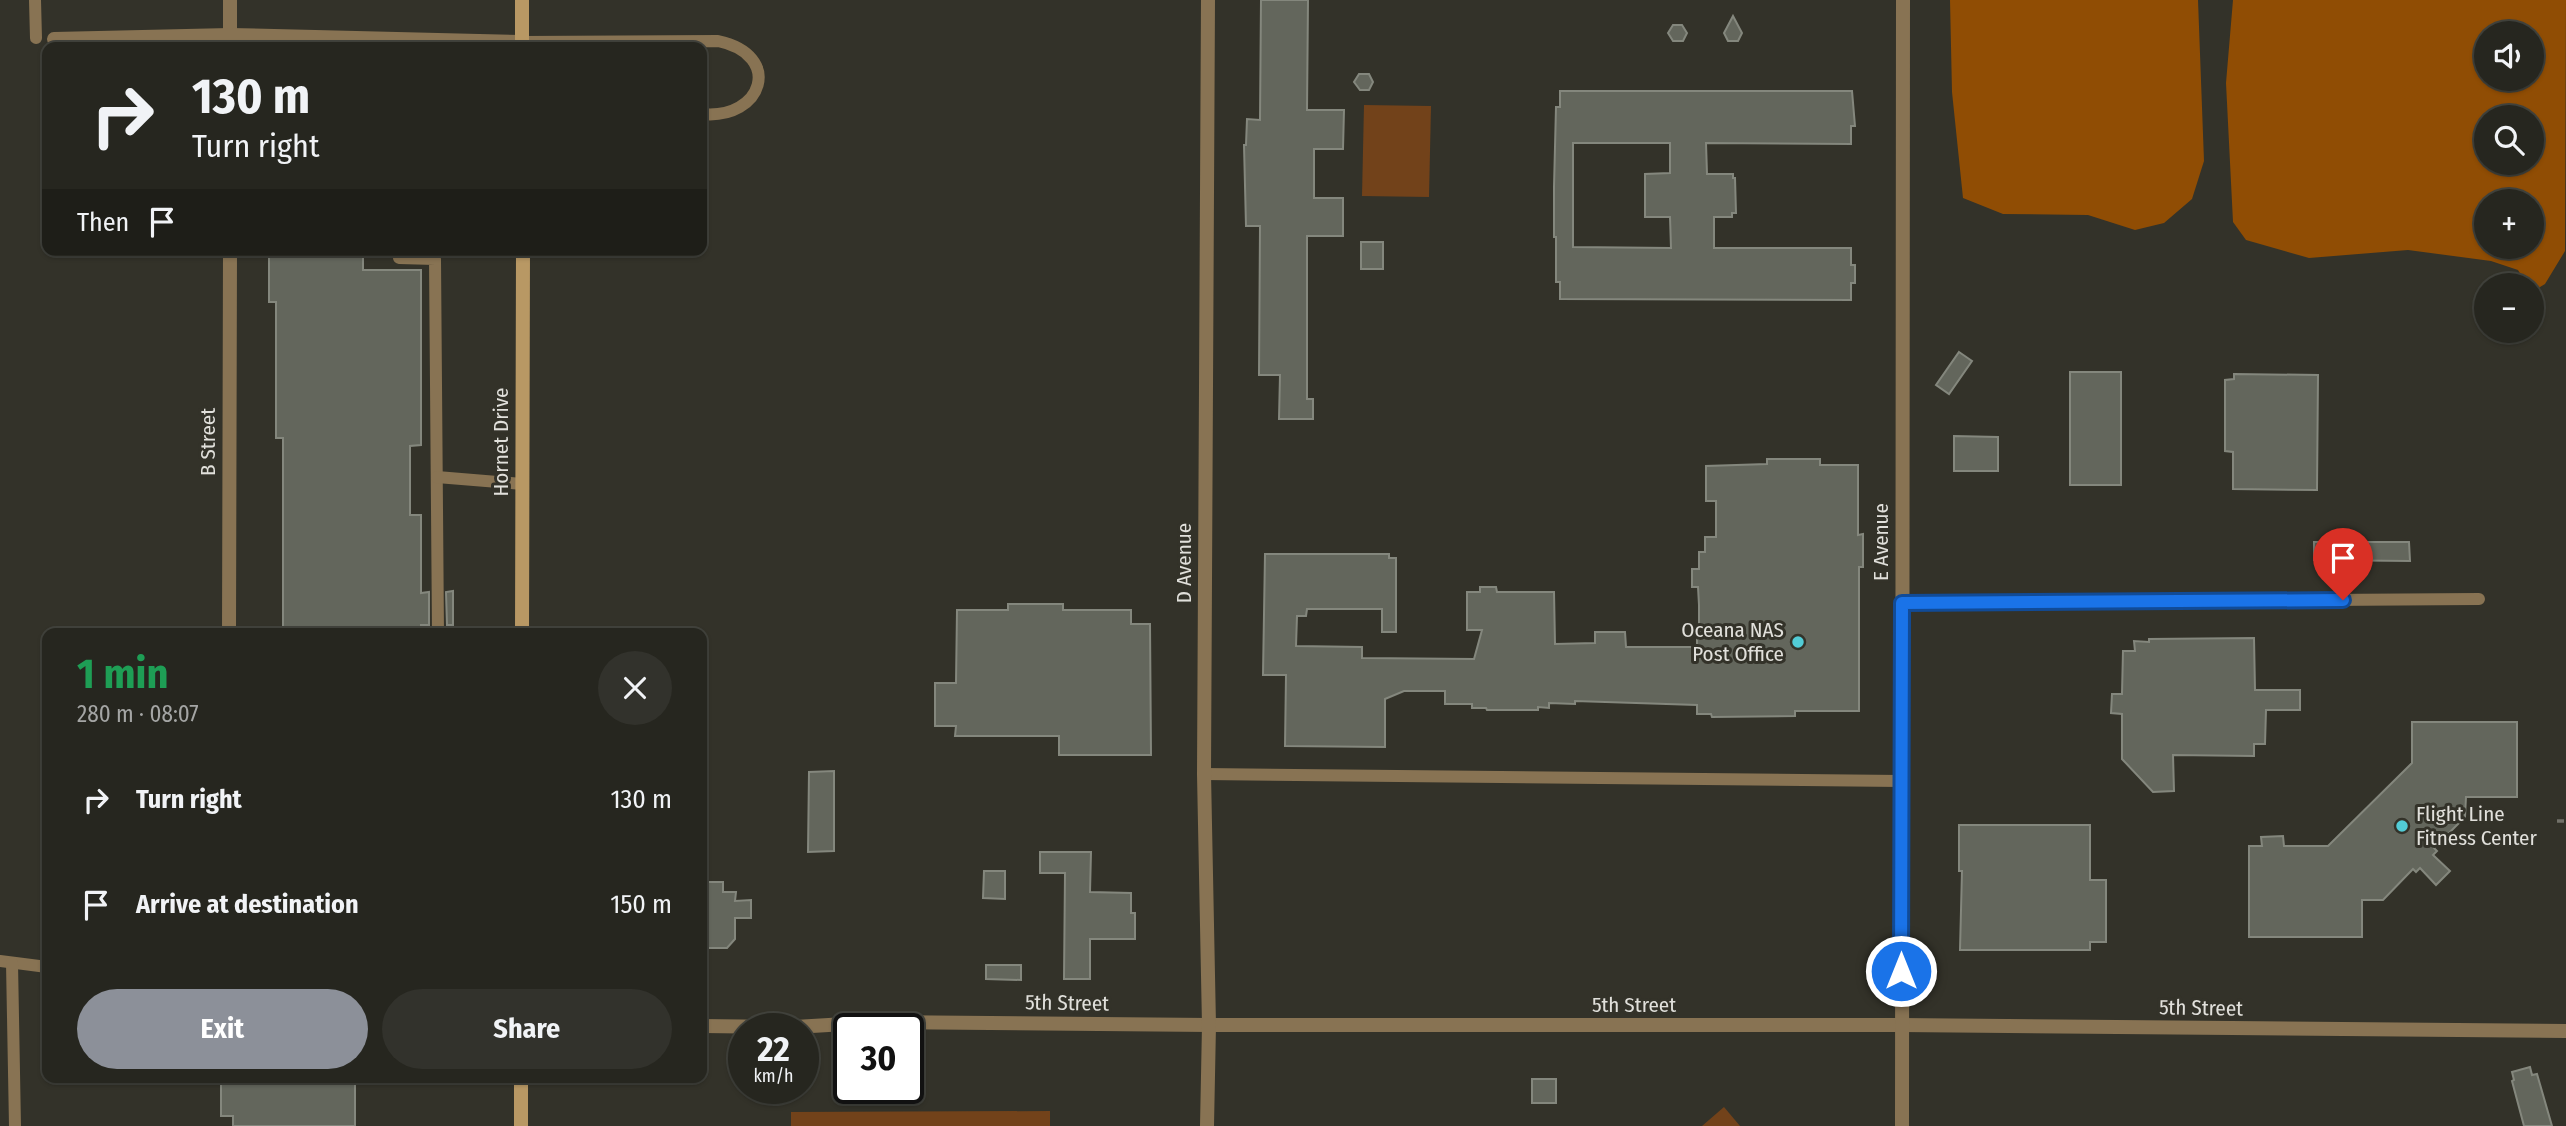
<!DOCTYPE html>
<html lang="en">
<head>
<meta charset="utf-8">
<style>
	:root { --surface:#26261f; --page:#32322c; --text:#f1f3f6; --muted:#a4a5a4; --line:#42433d; --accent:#8c9099 }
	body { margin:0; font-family:"Fira Sans Condensed",sans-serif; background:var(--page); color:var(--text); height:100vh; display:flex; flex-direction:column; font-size:26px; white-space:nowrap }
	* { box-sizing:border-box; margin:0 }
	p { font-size:23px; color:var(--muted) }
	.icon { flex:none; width:38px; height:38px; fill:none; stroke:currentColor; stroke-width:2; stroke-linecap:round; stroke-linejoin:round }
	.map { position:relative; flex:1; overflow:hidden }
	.sheet { position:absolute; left:42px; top:628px; width:665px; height:455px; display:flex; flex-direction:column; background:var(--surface); border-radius:14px; box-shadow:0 2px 5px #0004,0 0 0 2px var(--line) }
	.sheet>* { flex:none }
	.hud { position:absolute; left:42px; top:42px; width:665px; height:214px; border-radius:14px; box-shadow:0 2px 5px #0004,0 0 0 2px var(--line); background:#26261f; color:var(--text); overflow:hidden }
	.tools { position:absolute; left:2474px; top:21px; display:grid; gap:14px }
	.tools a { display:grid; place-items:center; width:70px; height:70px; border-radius:50%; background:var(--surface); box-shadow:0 2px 5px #0004,0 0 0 2px var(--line); font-size:35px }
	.speed { position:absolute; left:728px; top:1013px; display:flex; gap:14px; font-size:35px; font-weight:700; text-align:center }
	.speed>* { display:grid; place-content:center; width:91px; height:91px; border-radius:50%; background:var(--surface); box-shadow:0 2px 5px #0004,0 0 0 2px var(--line); line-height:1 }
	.speed small { font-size:18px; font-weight:400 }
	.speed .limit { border:4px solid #111; border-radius:10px; background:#fff; color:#111 }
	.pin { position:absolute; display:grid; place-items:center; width:60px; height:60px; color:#fff; margin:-72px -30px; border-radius:50% 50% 50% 0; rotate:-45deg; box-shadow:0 0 7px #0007 }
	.pin .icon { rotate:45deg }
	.me { position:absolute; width:77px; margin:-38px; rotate:0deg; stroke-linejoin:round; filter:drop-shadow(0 0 5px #0008) }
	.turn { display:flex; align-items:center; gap:24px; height:147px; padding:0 35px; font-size:32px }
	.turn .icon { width:91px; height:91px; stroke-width:2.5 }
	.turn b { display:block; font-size:49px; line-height:60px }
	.then { display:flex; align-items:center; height:66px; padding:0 35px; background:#0003; gap:14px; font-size:26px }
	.round { display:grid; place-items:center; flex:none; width:74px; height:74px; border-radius:37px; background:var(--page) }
	.overview { display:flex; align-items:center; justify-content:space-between; height:119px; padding:0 35px }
	h1 { font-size:42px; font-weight:700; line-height:52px; color:#1e9e55 }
	.cta { display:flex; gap:14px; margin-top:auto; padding:14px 35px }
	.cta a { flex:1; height:80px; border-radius:42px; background:var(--accent); color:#fff; font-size:28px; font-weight:700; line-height:80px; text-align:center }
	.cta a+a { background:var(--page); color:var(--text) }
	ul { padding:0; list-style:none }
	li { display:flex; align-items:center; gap:21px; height:105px; padding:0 35px }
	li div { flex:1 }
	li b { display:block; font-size:26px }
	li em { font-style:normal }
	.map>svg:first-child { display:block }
	.green { fill:#72421a }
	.forest { fill:#904d04; fill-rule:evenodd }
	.building { fill:#63665c; stroke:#84877d; stroke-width:2; fill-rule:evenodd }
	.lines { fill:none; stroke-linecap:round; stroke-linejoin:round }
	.path { stroke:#727169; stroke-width:3.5; stroke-dasharray:7 3.5; stroke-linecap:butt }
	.lane { stroke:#887353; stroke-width:12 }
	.street { stroke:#887353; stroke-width:14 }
	.secondary { stroke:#b89864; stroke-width:14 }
	.route-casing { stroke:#114b97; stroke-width:18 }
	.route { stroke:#1a73e8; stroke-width:12 }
	.poi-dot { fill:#52ccd6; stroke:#333229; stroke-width:2.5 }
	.labels { text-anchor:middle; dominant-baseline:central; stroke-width:6; stroke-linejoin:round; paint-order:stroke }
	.street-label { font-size:21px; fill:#e1e0db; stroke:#333229 }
	.poi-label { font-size:21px; fill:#e1e0db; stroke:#333229; text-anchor:end }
</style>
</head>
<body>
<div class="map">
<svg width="2566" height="1126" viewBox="0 0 2566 1126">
	<rect width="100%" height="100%" fill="#333229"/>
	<g class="green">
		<polygon points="1364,105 1431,106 1429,197 1362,196"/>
		<polygon points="1724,1107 1740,1126 1702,1126"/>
		<polygon points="1050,1111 1050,1126 791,1126 791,1112"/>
	</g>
	<g class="forest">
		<polygon points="1950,0 2198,0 2204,161 2192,199 2164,223 2135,230 2088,215 2003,214 1963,198 1952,92"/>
		<path d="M 2233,0 L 2566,0 L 2565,251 L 2545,284 L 2532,292 L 2532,285 L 2527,285 L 2518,270 L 2491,261 L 2408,250 L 2309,258 L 2246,240 L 2233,222 L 2226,83 ZM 2487,33 L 2532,33 L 2532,79 L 2487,79 ZM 2487,117 L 2532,117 L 2532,163 L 2487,163 ZM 2487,201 L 2532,201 L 2532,247 L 2487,247 Z"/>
	</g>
	<g class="building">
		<polygon points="1261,0 1308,0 1307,110 1344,110 1343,149 1314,149 1314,198 1343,198 1343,236 1307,236 1307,399 1313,399 1313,419 1279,419 1280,375 1259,375 1260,226 1246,226 1244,145 1246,145 1247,119 1260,120"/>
		<polygon points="1733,16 1742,33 1738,41 1728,41 1724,33"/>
		<polygon points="1673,25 1682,25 1687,33 1683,41 1673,41 1668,33"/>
		<polygon points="1359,74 1369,74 1373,82 1369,90 1360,90 1354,82"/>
		<path d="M 1560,91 L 1852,91 L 1855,126 L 1851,126 L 1851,144 L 1706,143 L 1707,174 L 1733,174 L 1733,178 L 1735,178 L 1736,213 L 1732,213 L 1732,217 L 1714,217 L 1714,248 L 1851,248 L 1851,265 L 1855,265 L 1855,283 L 1851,283 L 1851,300 L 1560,299 L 1560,282 L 1556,282 L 1556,237 L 1554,237 L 1554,187 L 1556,107 L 1560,107 ZM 1573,143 L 1670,143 L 1670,173 L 1645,174 L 1645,217 L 1670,217 L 1671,248 L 1573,247 Z"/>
		<rect x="1361" y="242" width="22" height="27"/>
		<polygon points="269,250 363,250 363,270 421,270 421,445 410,446 410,515 421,515 421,593 429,592 429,625 421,625 421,634 283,634 283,438 276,438 276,302 269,302"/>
		<polygon points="1959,352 1972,361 1949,394 1936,385"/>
		<rect x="2070" y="372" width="51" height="113"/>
		<polygon points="2234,374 2318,375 2317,490 2233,489 2233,452 2225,451 2225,380 2234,379"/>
		<polygon points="1954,436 1998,437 1998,471 1954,471"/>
		<polygon points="1767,459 1820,459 1820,465 1858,465 1858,535 1863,534 1863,567 1859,567 1859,711 1795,711 1795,716 1712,717 1711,714 1697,714 1697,705 1575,701 1575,704 1549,703 1549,708 1538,707 1538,710 1487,710 1486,708 1472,708 1472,704 1445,704 1445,691 1404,691 1385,699 1385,747 1285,746 1286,675 1263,675 1265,554 1389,554 1389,558 1396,558 1396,632 1382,632 1382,609 1307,609 1306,616 1297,616 1296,646 1362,647 1362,658 1474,659 1482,630 1467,630 1467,592 1480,592 1480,587 1496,587 1497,592 1554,592 1555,644 1595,643 1595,632 1625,632 1626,647 1697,647 1697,639 1699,639 1699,605 1698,587 1692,587 1692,569 1699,569 1699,552 1705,552 1705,537 1716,537 1716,501 1706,501 1706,466 1767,464"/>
		<polygon points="2314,542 2409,542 2410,561 2314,560"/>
		<polygon points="453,591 453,625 447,625 446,592"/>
		<polygon points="1008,604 1063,604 1063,610 1131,610 1131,624 1150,624 1151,755 1059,755 1059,736 955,736 956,726 935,726 935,683 956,683 957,610 1008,610"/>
		<polygon points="2254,638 2255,690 2300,690 2300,710 2266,710 2265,744 2254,744 2254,756 2173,755 2174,791 2153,792 2122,759 2122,714 2111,713 2112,694 2122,694 2123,651 2135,651 2134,641 2149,642 2149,639"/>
		<polygon points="2412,722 2517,722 2517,797 2466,797 2465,817 2434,848 2437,851 2433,855 2450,871 2436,885 2420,868 2416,872 2413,869 2383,900 2362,900 2362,937 2249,937 2249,846 2262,846 2261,837 2283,836 2284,846 2328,846 2412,763"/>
		<polygon points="834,771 834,851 808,852 809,772"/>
		<polygon points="1959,825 2090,825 2090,880 2106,880 2106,942 2090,942 2090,950 1960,950 1962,871 1959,871"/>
		<polygon points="1040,852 1091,852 1090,892 1131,893 1131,913 1135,913 1135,939 1090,939 1090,979 1064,979 1065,873 1040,873"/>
		<polygon points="984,871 1005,871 1005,899 983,898"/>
		<polygon points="702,882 723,882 723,892 736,892 735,901 751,900 751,918 735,918 735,939 727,948 702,948"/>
		<polygon points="986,965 1021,965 1021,980 986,979"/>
		<polygon points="2530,1067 2532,1075 2537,1074 2552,1126 2524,1126 2512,1081 2514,1080 2512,1072"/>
		<polygon points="221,1078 270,1078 270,1083 355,1083 355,1126 233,1126 233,1116 221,1116"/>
		<rect x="1532" y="1079" width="24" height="24"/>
	</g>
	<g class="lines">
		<polyline class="path" points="2557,821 2566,821"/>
		<g class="lane">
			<polyline points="35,0 36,38"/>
			<path d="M 522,42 L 718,41 C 784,55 763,120 702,114"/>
			<polyline points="399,258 435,259 438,634"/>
			<polyline points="437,477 522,484"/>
			<polyline points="1902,603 2479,599"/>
			<polyline points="1204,774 1901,781"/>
			<polyline points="0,961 47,967"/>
			<polyline points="12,963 15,1126"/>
		</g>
		<g class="street">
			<polyline points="230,0 230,47"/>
			<polyline points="54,39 230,35 522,42"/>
			<polyline points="229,634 230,250"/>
			<polyline points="702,1026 795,1027 879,1022 1209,1025 1901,1025 2566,1031"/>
			<polyline points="1207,1126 1209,1025 1204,774 1208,0"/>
			<polyline points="1902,1126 1903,0"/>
		</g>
		<g class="secondary">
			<polyline points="522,0 522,47"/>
			<polyline points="522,634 523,250"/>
			<polyline points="521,1126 521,1078"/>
		</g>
	</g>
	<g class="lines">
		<g class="route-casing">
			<polyline id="route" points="1901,971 1902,603 2343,600"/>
		</g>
		<use href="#route" class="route"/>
	</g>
	<g class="poi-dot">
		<circle cx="1798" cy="642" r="7"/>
		<circle cx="2402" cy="826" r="7"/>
	</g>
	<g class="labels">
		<g class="street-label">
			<text transform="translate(208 442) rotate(-90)">B Street</text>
			<text transform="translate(501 442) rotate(-90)">Hornet Drive</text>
			<text transform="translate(1881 542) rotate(-90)">E Avenue</text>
			<text transform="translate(1184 563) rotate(-90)">D Avenue</text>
			<text transform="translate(1067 1003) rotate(1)">5th Street</text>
			<text x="1634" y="1005">5th Street</text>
			<text transform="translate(2201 1008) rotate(1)">5th Street</text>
		</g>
		<g class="poi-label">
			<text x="1784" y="630">Oceana NAS<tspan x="1784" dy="24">Post Office</tspan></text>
			<text x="2416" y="814" text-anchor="start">Flight Line<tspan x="2416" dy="24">Fitness Center</tspan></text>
		</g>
	</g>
</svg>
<div class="tools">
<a><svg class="icon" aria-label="sound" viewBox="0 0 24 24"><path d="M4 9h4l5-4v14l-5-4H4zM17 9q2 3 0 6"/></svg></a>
<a><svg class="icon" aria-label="search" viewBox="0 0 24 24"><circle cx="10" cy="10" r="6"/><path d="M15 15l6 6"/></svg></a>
<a>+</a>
<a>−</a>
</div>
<div class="speed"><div>22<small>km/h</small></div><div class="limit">30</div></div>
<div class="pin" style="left:2343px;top:600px;background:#d93025"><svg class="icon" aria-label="arrive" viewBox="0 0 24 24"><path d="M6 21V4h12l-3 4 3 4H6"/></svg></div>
<svg class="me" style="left:1901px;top:971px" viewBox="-20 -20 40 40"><circle r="17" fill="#1a73e8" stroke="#fff" stroke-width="3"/><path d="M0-11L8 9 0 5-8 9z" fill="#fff"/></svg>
<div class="hud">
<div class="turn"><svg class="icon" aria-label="right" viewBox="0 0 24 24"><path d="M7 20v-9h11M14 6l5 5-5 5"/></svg><div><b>130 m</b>Turn right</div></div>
<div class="then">Then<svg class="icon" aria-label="arrive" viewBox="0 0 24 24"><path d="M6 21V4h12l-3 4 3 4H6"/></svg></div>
</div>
<section class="sheet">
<div class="overview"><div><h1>1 min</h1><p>280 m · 08:07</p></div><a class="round"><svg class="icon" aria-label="close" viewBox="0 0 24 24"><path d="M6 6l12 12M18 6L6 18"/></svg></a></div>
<ul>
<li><svg class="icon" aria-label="right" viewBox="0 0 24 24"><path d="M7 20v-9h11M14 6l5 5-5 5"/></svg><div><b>Turn right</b></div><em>130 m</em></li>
<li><svg class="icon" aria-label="arrive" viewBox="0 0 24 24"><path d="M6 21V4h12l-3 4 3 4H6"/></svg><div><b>Arrive at destination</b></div><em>150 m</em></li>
</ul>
<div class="cta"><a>Exit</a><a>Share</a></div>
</section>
</div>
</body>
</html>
